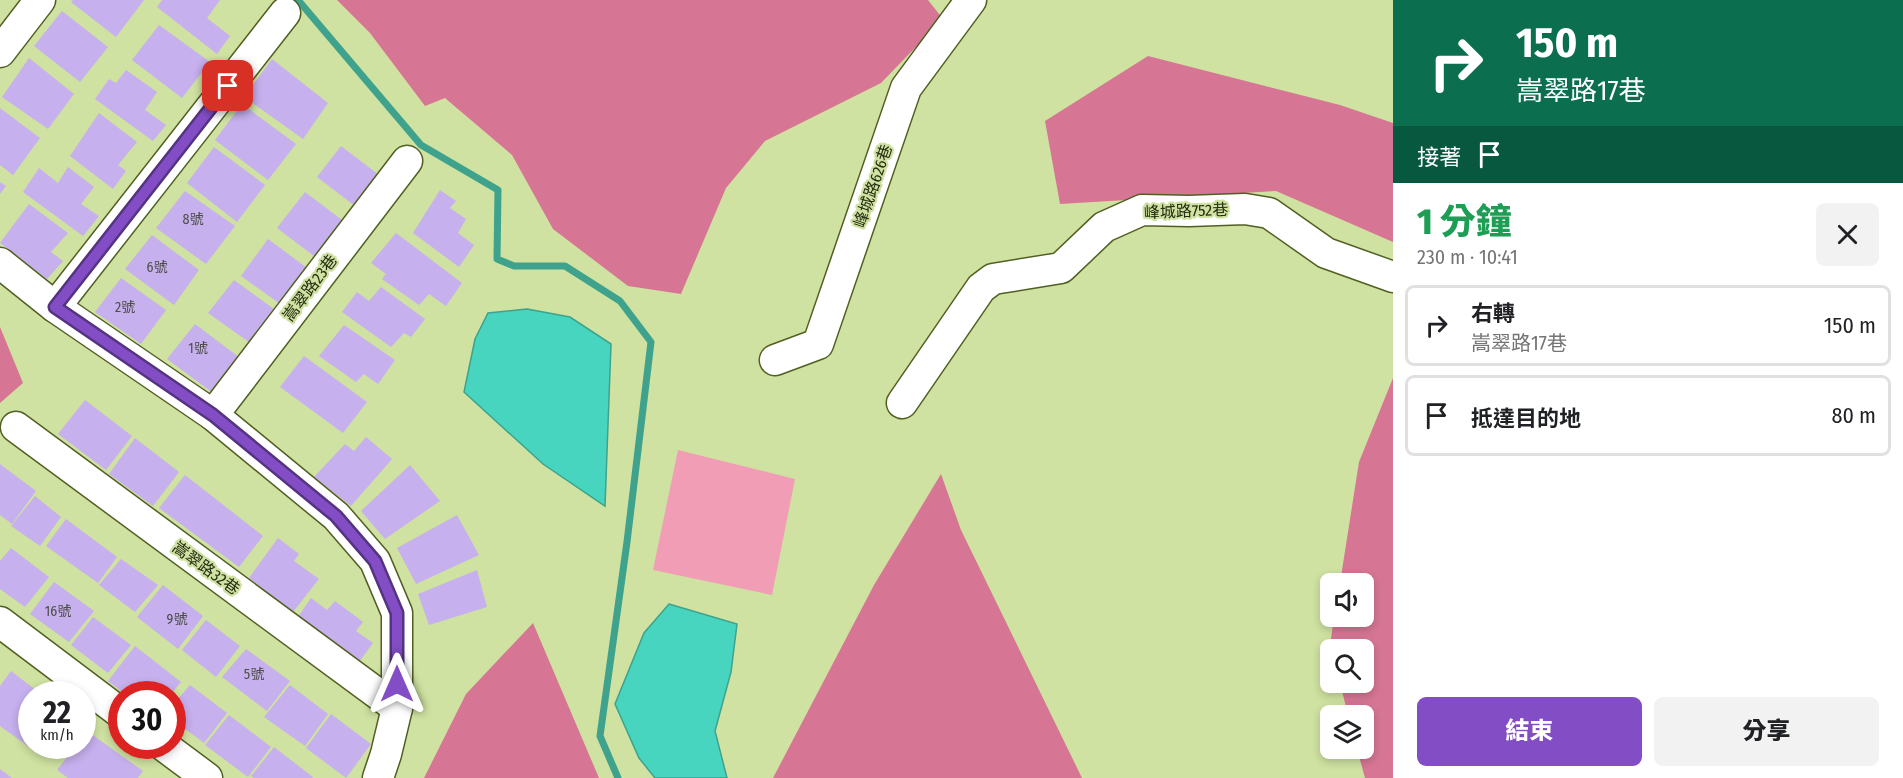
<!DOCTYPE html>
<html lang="zh-TW">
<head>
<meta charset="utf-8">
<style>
	:root { --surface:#fff; --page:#f2f2f2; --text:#202124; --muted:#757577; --line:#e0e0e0; --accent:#834ec5 }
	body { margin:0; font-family:"Fira Sans Condensed","Noto Sans TC",sans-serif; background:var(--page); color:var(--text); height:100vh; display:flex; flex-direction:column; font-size:22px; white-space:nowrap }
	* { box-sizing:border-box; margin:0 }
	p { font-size:20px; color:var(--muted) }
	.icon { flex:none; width:33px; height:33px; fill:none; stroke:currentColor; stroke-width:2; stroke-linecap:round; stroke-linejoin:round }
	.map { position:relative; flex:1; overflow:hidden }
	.sheet { display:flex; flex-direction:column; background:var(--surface); width:510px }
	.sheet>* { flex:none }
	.top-card { background:#0b6e4f; color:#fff; overflow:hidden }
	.fabs { position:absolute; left:1320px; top:573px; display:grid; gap:12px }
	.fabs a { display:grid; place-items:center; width:54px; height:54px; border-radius:9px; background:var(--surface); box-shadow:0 3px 9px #0003; font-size:30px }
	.speed { position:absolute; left:18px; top:681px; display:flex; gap:12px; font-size:30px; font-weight:700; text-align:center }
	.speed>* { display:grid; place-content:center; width:78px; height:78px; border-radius:50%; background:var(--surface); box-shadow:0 3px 9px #0003; line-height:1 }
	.speed small { font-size:15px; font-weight:400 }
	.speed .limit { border:9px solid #d22; background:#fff; color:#111 }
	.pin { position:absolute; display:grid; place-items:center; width:51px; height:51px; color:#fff; margin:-26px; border-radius:12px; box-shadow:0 3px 9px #0006 }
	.me { position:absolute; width:66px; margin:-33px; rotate:0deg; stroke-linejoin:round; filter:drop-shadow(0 0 4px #0008) }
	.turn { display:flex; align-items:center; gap:21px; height:126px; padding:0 24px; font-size:27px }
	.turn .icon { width:78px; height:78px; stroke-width:2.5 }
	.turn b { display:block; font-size:42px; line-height:51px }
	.then { display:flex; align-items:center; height:57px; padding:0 24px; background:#0003; gap:12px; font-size:22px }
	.round { display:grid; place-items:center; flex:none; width:63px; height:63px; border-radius:9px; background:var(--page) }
	.headline { display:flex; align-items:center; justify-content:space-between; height:102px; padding:0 24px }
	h1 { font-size:36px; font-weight:800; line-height:45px; color:#1e9e55 }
	.action { display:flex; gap:12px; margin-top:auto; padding:12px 24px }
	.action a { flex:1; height:69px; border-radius:9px; background:var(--accent); color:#fff; font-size:24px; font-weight:800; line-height:69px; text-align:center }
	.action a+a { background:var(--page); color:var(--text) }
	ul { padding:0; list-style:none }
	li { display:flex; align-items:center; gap:18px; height:81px; margin:0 12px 9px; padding:0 12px; border:3px solid var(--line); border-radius:9px }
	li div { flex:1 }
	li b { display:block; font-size:22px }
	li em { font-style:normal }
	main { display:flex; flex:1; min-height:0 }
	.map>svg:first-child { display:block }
	.green { fill:#f09db5 }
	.forest { fill:#d67694 }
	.water { fill:#48d5c0; stroke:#3ea28c; stroke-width:1.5 }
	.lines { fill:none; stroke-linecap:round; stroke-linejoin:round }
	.stream { stroke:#3ea28c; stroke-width:7 }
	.building { fill:#c6b0ed }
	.minor-casing { stroke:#515f22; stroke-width:33 }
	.minor { stroke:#fff; stroke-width:30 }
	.route-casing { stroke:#553380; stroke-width:15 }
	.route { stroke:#834ec5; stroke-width:10 }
	.labels { text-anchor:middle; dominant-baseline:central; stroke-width:4.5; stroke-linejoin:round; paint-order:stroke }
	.number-label { font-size:14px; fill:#4d4d49 }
	.street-label { font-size:16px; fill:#252c12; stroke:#cfe2a1 }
</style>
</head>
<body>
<main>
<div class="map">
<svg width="1393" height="778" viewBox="0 0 1393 778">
	<rect width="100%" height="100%" fill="#cfe2a1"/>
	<polygon class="green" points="678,450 795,479 772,595 653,570"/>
	<g class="forest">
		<polygon points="337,0 928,0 943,19 881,83 765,141 726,188 681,294 628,286 553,229 512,155 445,98 425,106 370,33"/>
		<polygon points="1148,56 1340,105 1393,123 1393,242 1276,191 1060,204 1045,121"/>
		<polygon points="0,327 23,383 0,403"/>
		<polygon points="1393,378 1393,778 1365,778 1357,749 1364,748 1364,716 1348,715 1340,683 1364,682 1364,650 1331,649 1330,646 1334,617 1364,616 1364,584 1340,583 1359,462"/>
		<polygon points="941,474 961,530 1082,778 773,778 874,585"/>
		<polygon points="533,623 599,778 424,778 466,694"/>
	</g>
	<g class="water">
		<polygon points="527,309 570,317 611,344 605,506 543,464 464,392 475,339 488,313"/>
		<polygon points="669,604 737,624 731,672 715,731 727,778 655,778 639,758 615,704 644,633"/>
	</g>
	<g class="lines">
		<polyline class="stream" points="298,0 421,145 498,190 497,259 514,266 565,266 620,301 651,342 627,542 600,736 618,778"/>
	</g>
	<g class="building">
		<polygon points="73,0 144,0 116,37 71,2"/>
		<polygon points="162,0 220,0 207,18 230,36 217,54 157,7"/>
		<polygon points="62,11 108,47 80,82 34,46"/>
		<polygon points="159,25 210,62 182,98 132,60"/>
		<polygon points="29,58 74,94 48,129 2,97"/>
		<polygon points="272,59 328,103 303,139 244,97"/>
		<polygon points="126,70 157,92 145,110 166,125 153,141 95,99 109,79 116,83"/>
		<polygon points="242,104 296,144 268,180 215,140"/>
		<polygon points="0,108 40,138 13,175 0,165"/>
		<polygon points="99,113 137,142 118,165 126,171 113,189 70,156"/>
		<polygon points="341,146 379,175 355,206 317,177"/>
		<polygon points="214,147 265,185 237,222 187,183"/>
		<polygon points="68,167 94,187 81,204 99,216 83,236 23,192 39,168 58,183"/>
		<polygon points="0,182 6,186 0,194"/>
		<polygon points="440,190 456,201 450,208 466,219 458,233 474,245 459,267 413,233"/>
		<polygon points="185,191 235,226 206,264 156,228"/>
		<polygon points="305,192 346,223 318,259 277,228"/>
		<polygon points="29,204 68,233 51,252 63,261 47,279 0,243"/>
		<polygon points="396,233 462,283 446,306 429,294 419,305 382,279 386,274 371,263"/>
		<polygon points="152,235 199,270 174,305 125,269"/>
		<polygon points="268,239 311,271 283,306 241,276"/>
		<polygon points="121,278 166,310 141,344 95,312"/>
		<polygon points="234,280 278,312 253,345 208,313"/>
		<polygon points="381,287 425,319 411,337 404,333 391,347 342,312 357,292 369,301"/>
		<polygon points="195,324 244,361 217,396 167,359"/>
		<polygon points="344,325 395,360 378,384 364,374 356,382 319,356"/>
		<polygon points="304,356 367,402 343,433 280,387"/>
		<polygon points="85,400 132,436 106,470 58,434"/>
		<polygon points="366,437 392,459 351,506 314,477 345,444 354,451"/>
		<polygon points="135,438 179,472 153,506 109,474"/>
		<polygon points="0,464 36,491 12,524 0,515"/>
		<polygon points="410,465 440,501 385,539 361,511"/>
		<polygon points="185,475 263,536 239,567 159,508"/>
		<polygon points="35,496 61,517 40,546 11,526"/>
		<polygon points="457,515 479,555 416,584 397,548"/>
		<polygon points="66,519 117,557 98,583 46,546"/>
		<polygon points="278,538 299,554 294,561 319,579 293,612 249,578"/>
		<polygon points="11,548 49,577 25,607 0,589 0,561"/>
		<polygon points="121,559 158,585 135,612 99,585"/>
		<polygon points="477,570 487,607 429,625 418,594"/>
		<polygon points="54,582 94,611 69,642 30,614"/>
		<polygon points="163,585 203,616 178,649 137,617"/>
		<polygon points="311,598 327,610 335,601 363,622 356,631 373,643 356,666 295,621"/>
		<polygon points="93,617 131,645 108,673 71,645"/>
		<polygon points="206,620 240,646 216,677 182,650"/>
		<polygon points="135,646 181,682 171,694 125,694 108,681"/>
		<polygon points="246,649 290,681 267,711 222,677"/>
		<polygon points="11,671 41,694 32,694 32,746 52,746 43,757 0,726 0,686"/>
		<polygon points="190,685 227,713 204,743 172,719 172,706"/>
		<polygon points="290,685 328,714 305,746 264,717"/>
		<polygon points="331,714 371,744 346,778 306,748"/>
		<polygon points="229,715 271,747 248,777 205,745"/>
		<polygon points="87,731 143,771 138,778 68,778 57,770 76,746 82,746 82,737"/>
		<polygon points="274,747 313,777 312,778 254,778 251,776"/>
		<polygon points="0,769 12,778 0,778"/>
	</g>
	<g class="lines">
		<g class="minor-casing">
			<g id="minor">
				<polyline points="0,52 40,0"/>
				<polyline points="0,263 55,307 213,415 336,516 375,561 397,613 397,708 386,754 378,778"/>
				<polyline points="55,307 285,13"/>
				<polyline points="775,360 818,344 906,88 971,0"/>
				<polyline points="902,403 981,288 993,279 1061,268 1104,227 1142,210 1189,211 1245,209 1269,213 1326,253 1393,277"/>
				<polyline points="213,415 407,161"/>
				<polyline points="16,427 397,708"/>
				<polyline points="0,622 122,714"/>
				<polyline points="164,746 207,778"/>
			</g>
		</g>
		<use href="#minor" class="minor"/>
	</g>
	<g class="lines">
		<g class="route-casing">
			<polyline id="route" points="228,86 55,307 213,415 336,516 375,561 397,613 397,684"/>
		</g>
		<use href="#route" class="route"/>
	</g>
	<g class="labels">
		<g class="number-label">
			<text x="193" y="219">8號</text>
			<text x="157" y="267">6號</text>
			<text x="125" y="307">2號</text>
			<text x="198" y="348">1號</text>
			<text x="58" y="611">16號</text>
			<text x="177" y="619">9號</text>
			<text x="254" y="674">5號</text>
		</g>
		<g class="street-label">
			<text transform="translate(873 186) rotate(-71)">峰城路626巷</text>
			<text transform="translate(1186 211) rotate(-2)">峰城路752巷</text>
			<text transform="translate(310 288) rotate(-53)">嵩翠路23巷</text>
			<text transform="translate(206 568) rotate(36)">嵩翠路32巷</text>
		</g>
	</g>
</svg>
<div class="fabs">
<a><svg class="icon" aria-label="sound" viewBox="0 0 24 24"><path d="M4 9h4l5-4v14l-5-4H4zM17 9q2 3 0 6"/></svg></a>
<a><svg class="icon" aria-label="search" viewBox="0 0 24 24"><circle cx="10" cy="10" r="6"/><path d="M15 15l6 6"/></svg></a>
<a><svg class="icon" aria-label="layers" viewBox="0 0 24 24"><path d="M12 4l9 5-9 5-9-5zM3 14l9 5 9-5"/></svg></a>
</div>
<div class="speed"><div>22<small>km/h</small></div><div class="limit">30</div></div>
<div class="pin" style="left:228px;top:86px;background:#d93025"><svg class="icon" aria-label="arrive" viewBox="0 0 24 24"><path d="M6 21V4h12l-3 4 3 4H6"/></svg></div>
<svg class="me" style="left:397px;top:684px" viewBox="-20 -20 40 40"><path d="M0-17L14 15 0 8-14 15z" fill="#834ec5" stroke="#fff" stroke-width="4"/></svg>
</div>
<section class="sheet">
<div class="top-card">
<div class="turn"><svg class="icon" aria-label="right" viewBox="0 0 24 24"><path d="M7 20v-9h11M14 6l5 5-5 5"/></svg><div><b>150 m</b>嵩翠路17巷</div></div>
<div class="then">接著<svg class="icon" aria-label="arrive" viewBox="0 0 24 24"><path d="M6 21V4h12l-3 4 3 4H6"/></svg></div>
</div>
<div class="headline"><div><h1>1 分鐘</h1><p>230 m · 10:41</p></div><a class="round"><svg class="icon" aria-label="close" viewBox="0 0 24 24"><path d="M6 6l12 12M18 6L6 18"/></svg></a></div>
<ul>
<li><svg class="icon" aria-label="right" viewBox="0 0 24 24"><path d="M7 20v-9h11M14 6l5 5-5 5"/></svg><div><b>右轉</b><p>嵩翠路17巷</p></div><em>150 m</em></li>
<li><svg class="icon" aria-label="arrive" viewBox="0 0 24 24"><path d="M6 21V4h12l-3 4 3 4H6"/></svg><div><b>抵達目的地</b></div><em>80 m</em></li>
</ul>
<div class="action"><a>結束</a><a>分享</a></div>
</section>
</main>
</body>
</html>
